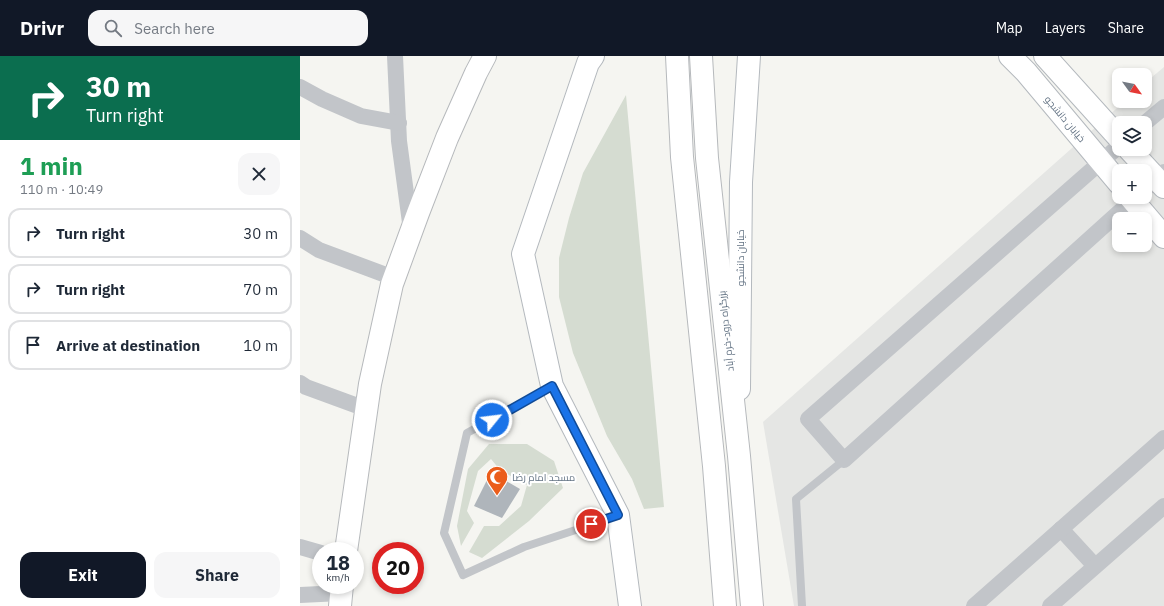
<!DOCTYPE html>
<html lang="en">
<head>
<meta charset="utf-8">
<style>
	:root { --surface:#fff; --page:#f6f6f7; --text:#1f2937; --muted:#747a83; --line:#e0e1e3; --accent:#111827 }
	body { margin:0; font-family:"IBM Plex Sans",Cairo,sans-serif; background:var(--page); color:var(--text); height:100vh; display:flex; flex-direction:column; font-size:15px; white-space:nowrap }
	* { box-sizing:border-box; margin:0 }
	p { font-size:13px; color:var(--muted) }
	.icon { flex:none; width:22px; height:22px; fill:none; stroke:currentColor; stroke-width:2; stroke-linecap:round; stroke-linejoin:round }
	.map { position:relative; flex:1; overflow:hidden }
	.details { display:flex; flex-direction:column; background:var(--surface); width:300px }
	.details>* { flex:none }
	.guide { background:#0b6e4f; color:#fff; overflow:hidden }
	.needle { width:26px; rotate:123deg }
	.fabs { position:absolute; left:812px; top:12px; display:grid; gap:8px }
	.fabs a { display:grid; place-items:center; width:40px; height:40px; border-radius:8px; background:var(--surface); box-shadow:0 2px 6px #0003; font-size:20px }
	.speed { position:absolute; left:12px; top:486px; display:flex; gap:8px; font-size:20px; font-weight:700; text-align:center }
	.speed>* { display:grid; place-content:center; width:52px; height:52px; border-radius:50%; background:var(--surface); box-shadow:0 2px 6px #0003; line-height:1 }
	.speed small { font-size:10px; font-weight:400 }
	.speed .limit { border:6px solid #d22; background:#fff; color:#111 }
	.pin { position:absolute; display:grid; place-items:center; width:34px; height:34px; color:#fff; margin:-17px; border:2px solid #fff; border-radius:50%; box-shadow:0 1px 4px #0007 }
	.me { position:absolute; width:44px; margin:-22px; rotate:61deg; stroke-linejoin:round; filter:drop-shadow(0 0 3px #0008) }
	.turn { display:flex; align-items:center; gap:14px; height:84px; padding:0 20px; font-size:18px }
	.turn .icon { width:52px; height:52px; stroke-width:2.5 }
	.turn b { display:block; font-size:28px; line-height:34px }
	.round { display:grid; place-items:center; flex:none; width:42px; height:42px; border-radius:12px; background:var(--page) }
	.head { display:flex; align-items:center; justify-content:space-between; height:68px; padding:0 20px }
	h1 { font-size:24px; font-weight:700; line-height:30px; color:#1e9e55 }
	.cta { display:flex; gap:8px; margin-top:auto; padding:8px 20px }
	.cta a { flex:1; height:46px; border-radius:12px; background:var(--accent); color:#fff; font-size:16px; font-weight:700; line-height:46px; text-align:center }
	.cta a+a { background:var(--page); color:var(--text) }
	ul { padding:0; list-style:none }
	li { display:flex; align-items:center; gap:12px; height:50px; margin:0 8px 6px; padding:0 12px; border:2px solid var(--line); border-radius:12px }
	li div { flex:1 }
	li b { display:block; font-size:15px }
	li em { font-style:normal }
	header { display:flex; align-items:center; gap:24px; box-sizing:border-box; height:56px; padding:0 20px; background:var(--accent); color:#fff }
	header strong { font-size:19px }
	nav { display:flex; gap:22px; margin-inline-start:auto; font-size:14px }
	.search { width:280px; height:36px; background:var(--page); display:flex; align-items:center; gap:10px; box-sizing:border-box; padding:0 14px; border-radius:12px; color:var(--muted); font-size:15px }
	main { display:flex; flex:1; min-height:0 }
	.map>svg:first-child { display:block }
	.built { fill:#e5e6e4; fill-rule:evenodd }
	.green { fill:#d5dcd1 }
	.building { fill:#afb5bb }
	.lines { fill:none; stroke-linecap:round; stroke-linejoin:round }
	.secondary-casing { stroke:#b4b9be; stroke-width:24 }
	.highway-casing { stroke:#b6b9bc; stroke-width:24 }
	.lane { stroke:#c2c5c9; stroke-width:8 }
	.street { stroke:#c2c5c9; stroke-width:16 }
	.secondary { stroke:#fff; stroke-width:22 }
	.highway { stroke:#fff; stroke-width:22 }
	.route-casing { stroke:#114b97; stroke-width:10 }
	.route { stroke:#1a73e8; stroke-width:7 }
	.labels { text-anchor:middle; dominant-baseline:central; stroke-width:4; stroke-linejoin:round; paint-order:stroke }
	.street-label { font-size:10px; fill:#627283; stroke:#fff }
	.poi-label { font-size:10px; fill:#627283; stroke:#fff; text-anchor:start }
</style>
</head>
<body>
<header>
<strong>Drivr</strong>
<div class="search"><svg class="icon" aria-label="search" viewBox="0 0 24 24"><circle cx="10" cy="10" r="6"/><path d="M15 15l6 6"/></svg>Search here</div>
<nav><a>Map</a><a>Layers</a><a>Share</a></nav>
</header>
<main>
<section class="details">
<div class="guide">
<div class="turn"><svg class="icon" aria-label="right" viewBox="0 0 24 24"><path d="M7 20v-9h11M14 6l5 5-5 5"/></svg><div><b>30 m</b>Turn right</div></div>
</div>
<div class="head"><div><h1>1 min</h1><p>110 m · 10:49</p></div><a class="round"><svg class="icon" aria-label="close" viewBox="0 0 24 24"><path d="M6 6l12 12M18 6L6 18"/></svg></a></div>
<ul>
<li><svg class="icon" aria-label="right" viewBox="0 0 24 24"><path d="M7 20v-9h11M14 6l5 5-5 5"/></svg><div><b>Turn right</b></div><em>30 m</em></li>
<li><svg class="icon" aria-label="right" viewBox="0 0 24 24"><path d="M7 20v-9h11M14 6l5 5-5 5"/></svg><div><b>Turn right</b></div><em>70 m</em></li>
<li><svg class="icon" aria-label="arrive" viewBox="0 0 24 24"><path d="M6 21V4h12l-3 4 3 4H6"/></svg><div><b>Arrive at destination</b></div><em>10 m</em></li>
</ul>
<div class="cta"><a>Exit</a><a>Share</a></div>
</section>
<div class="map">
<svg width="864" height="550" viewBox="0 0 864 550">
	<rect width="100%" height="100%" fill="#f5f5f1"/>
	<path class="built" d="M 864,11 L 864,550 L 494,550 L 463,366 L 825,45 L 845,45 L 845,27 ZM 819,67 L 845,67 L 845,93 L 819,93 ZM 819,115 L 845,115 L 845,141 L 819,141 ZM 819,163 L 845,163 L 845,189 L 819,189 Z"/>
	<g class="green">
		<polygon points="326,39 364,451 344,453 332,423 307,380 273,297 259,241 259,202 269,162 283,117"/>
		<polygon points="189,388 227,388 254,405 263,432 229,465 182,502 169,496 184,470 199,470 221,450 227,429 200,414 191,403 178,415 167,455 174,467 161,490 157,470 168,413"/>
	</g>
	<polygon class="building" points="191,416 220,433 202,462 174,450"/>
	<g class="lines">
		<g class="secondary-casing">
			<g id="secondary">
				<polyline points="293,0 288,7 223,198 252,330 318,459 330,550"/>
				<polyline points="710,0 726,16 819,127"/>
				<polyline points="745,0 819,82"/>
				<polyline points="829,93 864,131"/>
				<polyline points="830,141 864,181"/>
				<polyline points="439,333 441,126 449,0"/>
			</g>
		</g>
		<g class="highway-casing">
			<g id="highway">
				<polyline points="377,0 382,101 414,410 425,550"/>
				<polyline points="401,0 407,102 439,400 452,550"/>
				<polyline points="46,495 70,328 92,228 118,157 147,82 176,17 185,0"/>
				<polyline points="40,550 42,529"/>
			</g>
		</g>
		<g class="lane">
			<polyline points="252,330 167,377 144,477 163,519 224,491 318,460"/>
			<polyline points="502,550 496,443 544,404"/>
		</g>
		<g class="street">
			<polyline points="95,0 99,85 111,174"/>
			<polyline points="0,31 22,43 61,60 99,67"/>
			<polyline points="845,67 864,51"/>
			<polyline points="819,90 508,363 544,404 836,141"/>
			<polyline points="845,133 864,116"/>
			<polyline points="0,182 19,194 94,222"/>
			<polyline points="0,327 6,331 66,353"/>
			<polyline points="761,473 795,510"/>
			<polyline points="0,491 21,497"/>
			<polyline points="0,539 41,537"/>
			<polyline points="674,550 864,382"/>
			<polyline points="750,550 864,450"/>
		</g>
		<use href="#secondary" class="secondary"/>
		<use href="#highway" class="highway"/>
	</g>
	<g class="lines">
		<g class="route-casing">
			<polyline id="route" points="192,364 252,330 318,459 291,468"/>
		</g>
		<use href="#route" class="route"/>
	</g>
	<defs>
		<g id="mosque-pin" transform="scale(1.15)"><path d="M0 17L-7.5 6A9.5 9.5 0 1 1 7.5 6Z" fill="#eb5d1b" stroke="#fff"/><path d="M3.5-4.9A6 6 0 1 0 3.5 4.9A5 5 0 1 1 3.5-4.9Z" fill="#fff"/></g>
	</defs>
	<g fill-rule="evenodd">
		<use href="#mosque-pin" x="197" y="421"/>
	</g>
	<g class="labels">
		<g class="street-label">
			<text transform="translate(765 63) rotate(50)">خیابان دانشجو</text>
			<text transform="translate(440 202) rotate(-90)">خیابان دانشجو</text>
			<text transform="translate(426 275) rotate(-96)">بزرگراه درود-خرم آباد</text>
		</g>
		<g class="poi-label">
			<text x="212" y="421">مسجد امام رضا</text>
		</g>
	</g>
</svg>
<div class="fabs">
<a><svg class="needle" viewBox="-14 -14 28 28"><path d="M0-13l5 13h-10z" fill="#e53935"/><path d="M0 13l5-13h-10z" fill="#747a83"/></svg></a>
<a><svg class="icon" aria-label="layers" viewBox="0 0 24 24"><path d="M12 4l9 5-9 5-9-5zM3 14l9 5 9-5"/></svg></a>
<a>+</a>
<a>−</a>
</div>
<div class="speed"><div>18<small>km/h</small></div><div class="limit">20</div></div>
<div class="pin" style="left:291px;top:468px;background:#d93025"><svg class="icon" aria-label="arrive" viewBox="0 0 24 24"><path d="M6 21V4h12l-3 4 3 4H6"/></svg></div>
<svg class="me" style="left:192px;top:364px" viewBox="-20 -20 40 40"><circle r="17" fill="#1a73e8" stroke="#fff" stroke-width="3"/><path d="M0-11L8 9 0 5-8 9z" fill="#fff"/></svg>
</div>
</main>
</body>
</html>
